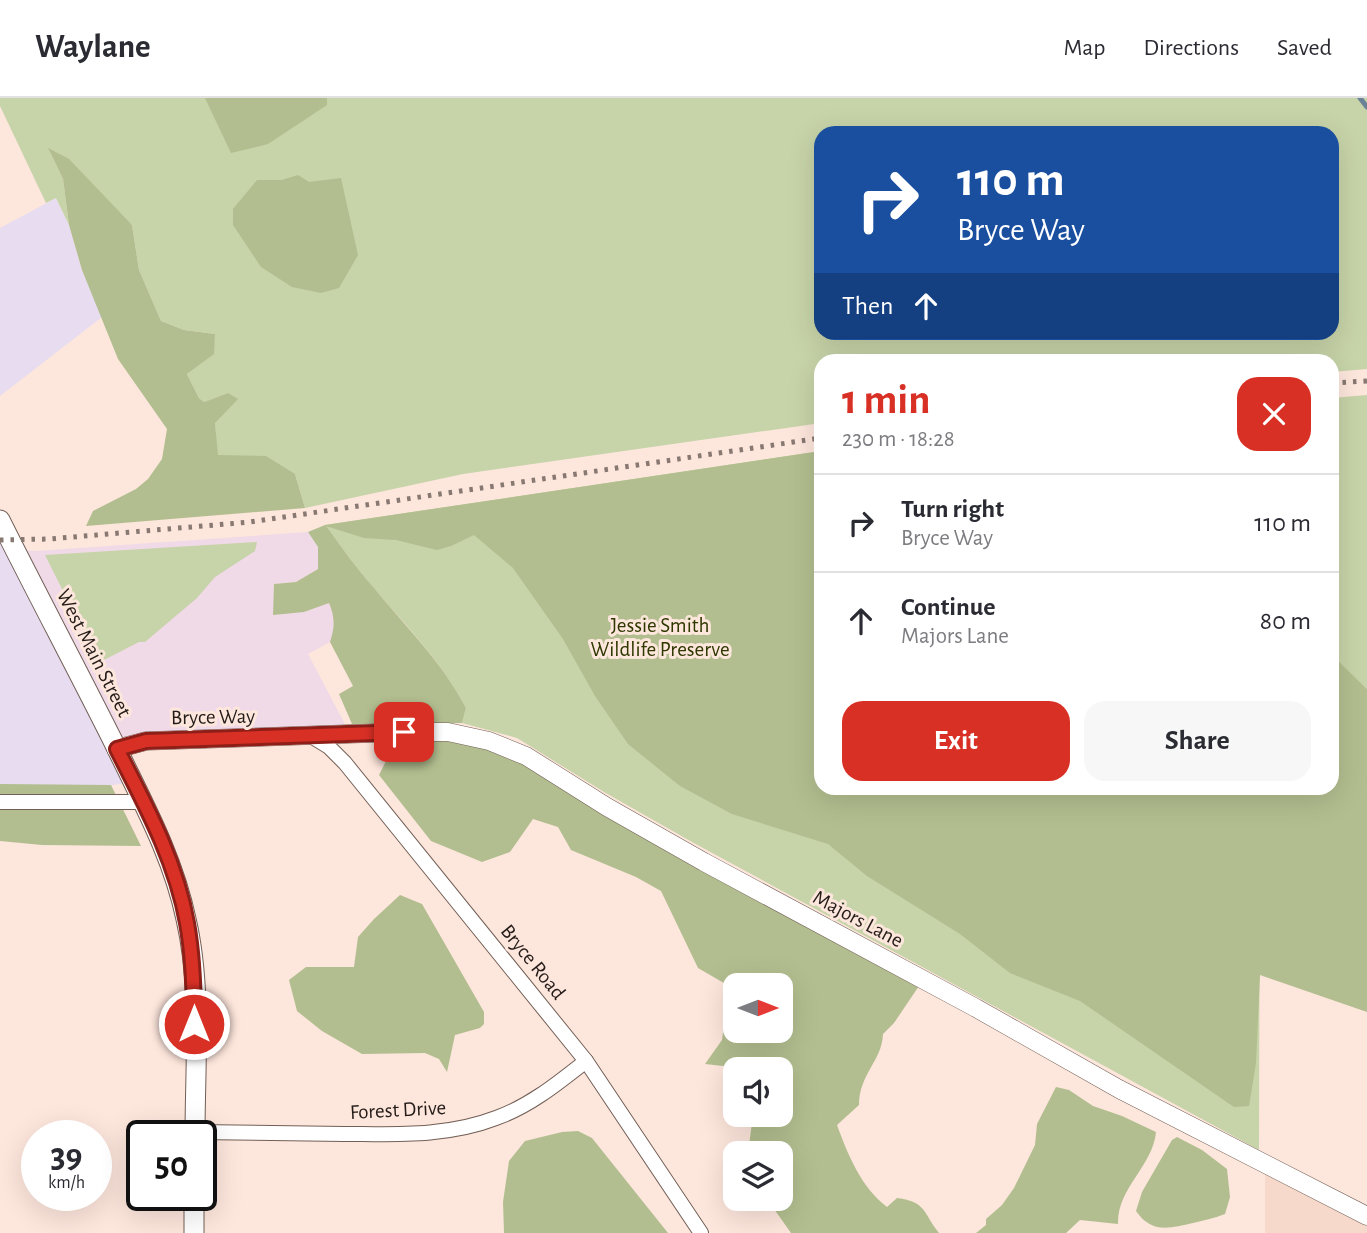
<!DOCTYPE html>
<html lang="en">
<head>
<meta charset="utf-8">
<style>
	:root { --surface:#fff; --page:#f7f7f7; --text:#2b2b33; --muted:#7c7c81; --line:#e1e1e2; --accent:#d93025 }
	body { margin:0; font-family:"Alegreya Sans",sans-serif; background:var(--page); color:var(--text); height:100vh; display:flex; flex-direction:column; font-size:26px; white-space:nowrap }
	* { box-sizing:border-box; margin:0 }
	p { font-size:23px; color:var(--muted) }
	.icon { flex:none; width:38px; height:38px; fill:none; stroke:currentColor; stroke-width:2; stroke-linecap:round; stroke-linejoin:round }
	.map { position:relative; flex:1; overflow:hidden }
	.panel { position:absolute; left:814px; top:256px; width:525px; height:441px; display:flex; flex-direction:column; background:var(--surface); border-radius:21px; box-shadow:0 7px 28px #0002 }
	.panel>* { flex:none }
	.hud { position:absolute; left:814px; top:28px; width:525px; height:214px; border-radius:21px; box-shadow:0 7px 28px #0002; background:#1a4fa0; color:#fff; overflow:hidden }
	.needle { width:46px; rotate:90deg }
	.controls { position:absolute; left:723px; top:875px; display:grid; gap:14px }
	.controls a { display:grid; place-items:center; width:70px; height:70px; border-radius:14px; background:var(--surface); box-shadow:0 7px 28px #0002; font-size:35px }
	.speed { position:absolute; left:21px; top:1022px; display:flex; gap:14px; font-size:35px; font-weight:700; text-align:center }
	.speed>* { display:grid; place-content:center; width:91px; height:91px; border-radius:50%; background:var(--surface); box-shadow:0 7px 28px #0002; line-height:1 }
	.speed small { font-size:18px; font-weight:400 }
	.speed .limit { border:4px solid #111; border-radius:10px; background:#fff; color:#111 }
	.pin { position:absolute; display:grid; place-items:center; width:60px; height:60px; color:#fff; margin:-30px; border-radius:14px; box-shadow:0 4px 10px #0006 }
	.me { position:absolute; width:77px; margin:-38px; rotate:0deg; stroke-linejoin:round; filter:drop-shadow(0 0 5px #0008) }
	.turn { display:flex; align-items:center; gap:24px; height:147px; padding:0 28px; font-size:32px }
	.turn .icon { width:91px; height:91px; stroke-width:2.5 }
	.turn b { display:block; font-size:49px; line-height:60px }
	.then { display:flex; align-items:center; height:66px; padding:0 28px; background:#0003; gap:14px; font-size:26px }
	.round { display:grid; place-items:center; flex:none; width:74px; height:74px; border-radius:21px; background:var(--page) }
	.overview { display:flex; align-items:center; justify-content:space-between; height:119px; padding:0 28px }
	h1 { font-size:42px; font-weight:700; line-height:52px; color:var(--accent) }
	.primary-button { display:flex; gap:14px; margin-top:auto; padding:14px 28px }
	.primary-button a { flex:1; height:80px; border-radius:21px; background:var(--accent); color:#fff; font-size:28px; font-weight:700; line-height:80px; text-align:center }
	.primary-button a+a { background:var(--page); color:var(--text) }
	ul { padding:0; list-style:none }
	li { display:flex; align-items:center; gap:21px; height:98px; padding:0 28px; border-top:2px solid var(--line) }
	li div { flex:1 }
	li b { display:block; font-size:26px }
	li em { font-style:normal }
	header { display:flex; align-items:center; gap:42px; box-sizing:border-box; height:98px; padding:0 35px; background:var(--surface); border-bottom:2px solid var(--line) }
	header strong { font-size:33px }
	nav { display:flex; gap:38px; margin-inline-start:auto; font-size:24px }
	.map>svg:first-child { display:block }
	.commercial { fill:#f0dae7 }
	.industrial { fill:#e8dcf0 }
	.built { fill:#f7d9cb }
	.green { fill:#c7d3a8; fill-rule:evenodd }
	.forest { fill:#b2be8f; fill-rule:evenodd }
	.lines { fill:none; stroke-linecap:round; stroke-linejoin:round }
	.stream { stroke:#698298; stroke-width:5 }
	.minor-casing { stroke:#725f56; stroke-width:16 }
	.tertiary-casing { stroke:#725f56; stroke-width:19 }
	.secondary-casing { stroke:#725f56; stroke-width:21 }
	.minor { stroke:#fff; stroke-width:14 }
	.tertiary { stroke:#fff; stroke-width:18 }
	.secondary { stroke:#fff; stroke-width:19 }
	.rail { stroke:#877871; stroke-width:5; stroke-dasharray:3.5 7; stroke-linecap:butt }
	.route-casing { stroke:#8d1f18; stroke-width:18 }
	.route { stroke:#d93025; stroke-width:12 }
	.labels { text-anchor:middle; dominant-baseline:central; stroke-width:6; stroke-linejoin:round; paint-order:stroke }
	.park-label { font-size:21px; fill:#2e3800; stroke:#fde6dc }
	.street-label { font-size:21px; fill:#241c18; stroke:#fde6dc }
</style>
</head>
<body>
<header>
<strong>Waylane</strong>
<nav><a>Map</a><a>Directions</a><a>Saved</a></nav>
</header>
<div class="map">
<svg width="1367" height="1135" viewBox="0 0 1367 1135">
	<rect width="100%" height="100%" fill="#fde6dc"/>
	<polygon class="commercial" points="308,434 318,449 318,471 296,484 274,486 304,514 329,504 334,518 334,532 330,544 308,556 348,632 119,647 23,452 36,453"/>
	<g class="industrial">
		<polygon points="56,100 69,127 82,172 102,219 0,298 0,130"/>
		<polygon points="0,422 134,684 106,688 0,687"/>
	</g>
	<polygon class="built" points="1265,1073 1367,1125 1367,1135 1265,1135"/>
	<g class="green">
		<path d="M 0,0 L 1367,0 L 1367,271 L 1332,274 L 1332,262 L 821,262 L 821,325 L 463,376 L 305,410 L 295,376 L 217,358 L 215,325 L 228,295 L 204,304 L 199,300 L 187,276 L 213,256 L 215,236 L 184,232 L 161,223 L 139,172 L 132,127 L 49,52 L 63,81 L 69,127 L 56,100 L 46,105 L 0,8 ZM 821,35 L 1332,35 L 1332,234 L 821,234 Z"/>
		<polygon points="1367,297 1367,591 1332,558 1332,300"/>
		<path d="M 821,353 L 821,690 L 1260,690 L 1259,1052 L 692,744 L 604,694 L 517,640 L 462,625 L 466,610 C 442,565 408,529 374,491 C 357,471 341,448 325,427 Z"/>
		<polygon points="257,444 255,453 215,479 197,500 145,544 139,544 106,561 98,563 45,457"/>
	</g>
	<g class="forest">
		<polygon points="205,0 327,0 327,7 268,46 231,55"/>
		<polygon points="48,50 69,61 132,127 139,172 161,223 184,232 215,236 214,256 187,276 199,300 204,304 228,295 238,301 215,325 218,357 266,358 295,376 305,410 86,428 93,413 136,391 148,381 162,361 167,331 118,261 82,172 69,127 63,81"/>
		<polygon points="298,77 309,84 341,80 358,157 339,190 321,195 292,189 261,169 233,127 233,111 257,82 282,82"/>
		<path d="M 821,353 L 821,690 L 1332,690 L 1333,558 L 1367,591 L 1367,914 L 1260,877 L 1256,965 L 1249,1008 L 1234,1009 L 1080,903 L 1010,875 L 960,836 L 867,778 L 828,746 L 732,716 L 680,688 L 628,646 L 595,598 L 563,541 L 513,470 L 474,437 L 451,448 L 437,452 L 396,442 L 364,440 L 326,428 C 341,448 356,470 373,489 C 406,529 442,564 466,610 L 462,625 L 352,626 L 339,596 L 353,588 L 330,544 C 335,529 335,519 329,505 L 304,514 L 273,517 L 274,486 L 296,484 L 318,471 L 318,449 L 308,434 L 325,427 Z"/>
		<path d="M 398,639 L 447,642 L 488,650 L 525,666 L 919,888 L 894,925 L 883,936 C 882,963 859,976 859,1007 L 837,1027 C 848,1057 861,1089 887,1109 L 897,1100 C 927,1104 923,1115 939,1135 L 791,1135 L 767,1101 L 780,1101 L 780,1055 L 748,1055 L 753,1017 L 780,1017 L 780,971 L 735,971 L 735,975 L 723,968 L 705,966 L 722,942 L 729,888 L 698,870 L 661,793 L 636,779 L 571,752 L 558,729 L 533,721 L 510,754 L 482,764 L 431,743 L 379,677 ZM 735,887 L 780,887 L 780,933 L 735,933 Z"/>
		<polygon points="0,686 111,687 141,748 42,747 0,743"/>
		<polygon points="400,797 422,806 484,914 484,926 480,930 455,937 447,974 439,961 425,955 362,956 322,933 297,913 289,882 306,869 354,869 358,839 374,821"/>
		<path d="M 1056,989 L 1069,992 L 1093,1008 L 1122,1018 L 1156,1034 C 1153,1068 1117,1090 1118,1126 L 1080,1122 L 1066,1135 L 976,1135 L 986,1127 L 986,1121 L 1002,1107 L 1014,1090 L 1035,1047 L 1037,1026 Z"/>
		<polygon points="578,1033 592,1040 668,1135 504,1135 503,1104 509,1063 525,1043 562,1034"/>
		<path d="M 1177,1039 L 1202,1052 L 1227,1071 L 1230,1099 L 1225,1116 C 1215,1120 1204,1122 1193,1125 C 1168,1131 1151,1135 1136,1113 L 1142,1094 L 1172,1042 Z"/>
	</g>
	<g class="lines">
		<polyline class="stream" points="1360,0 1367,9"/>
		<g class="minor-casing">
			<g id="minor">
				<polyline points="311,638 329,649 345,665 586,963 701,1135"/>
				<polyline points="0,704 143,704"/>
				<path d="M 195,1034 C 244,1035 294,1035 344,1036 C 395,1036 447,1039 496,1020 C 530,1008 558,985 586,963"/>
			</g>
		</g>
		<g class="tertiary-casing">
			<polyline id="tertiary" points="116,651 146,643 404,634 448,634 489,643 526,658 607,709 704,764 976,910 1119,991 1367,1118"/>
		</g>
		<g class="secondary-casing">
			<g id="secondary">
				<path d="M 0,422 C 38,498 78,573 116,649 C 143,705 173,759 186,821 C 202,889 195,968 195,1038"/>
				<polyline points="194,1135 194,1097"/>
			</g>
		</g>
		<use href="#minor" class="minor"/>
		<use href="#tertiary" class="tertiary"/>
		<use href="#secondary" class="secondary"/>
		<g class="rail">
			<polyline points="1332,285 1367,283"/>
			<polyline points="0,442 49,441 250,424 821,340"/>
		</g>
	</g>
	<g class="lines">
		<g class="route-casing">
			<path id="route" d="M 194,926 C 194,892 193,858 187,825 C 176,763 145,706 117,651 L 146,643 L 404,634"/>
		</g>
		<use href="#route" class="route"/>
	</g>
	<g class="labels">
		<g class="park-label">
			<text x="660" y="527">Jessie Smith<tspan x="660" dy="24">Wildlife Preserve</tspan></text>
		</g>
		<g class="street-label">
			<text transform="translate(94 555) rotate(63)">West Main Street</text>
			<text transform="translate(213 619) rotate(-1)">Bryce Way</text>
			<text transform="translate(858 821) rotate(28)">Majors Lane</text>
			<text transform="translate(533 864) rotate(51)">Bryce Road</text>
			<text transform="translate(398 1012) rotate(-3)">Forest Drive</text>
		</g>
	</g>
</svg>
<div class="controls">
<a><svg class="needle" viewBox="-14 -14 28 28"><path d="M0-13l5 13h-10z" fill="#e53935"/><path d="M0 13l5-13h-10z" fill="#7c7c81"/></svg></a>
<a><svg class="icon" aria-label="sound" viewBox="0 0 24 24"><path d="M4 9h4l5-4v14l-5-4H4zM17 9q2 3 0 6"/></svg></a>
<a><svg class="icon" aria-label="layers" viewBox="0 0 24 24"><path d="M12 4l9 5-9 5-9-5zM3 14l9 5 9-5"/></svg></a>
</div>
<div class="speed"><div>39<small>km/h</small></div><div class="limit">50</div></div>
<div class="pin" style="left:404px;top:634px;background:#d93025"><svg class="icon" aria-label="arrive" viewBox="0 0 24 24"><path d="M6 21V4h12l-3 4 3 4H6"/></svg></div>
<svg class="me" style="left:194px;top:926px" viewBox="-20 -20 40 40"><circle r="17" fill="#d93025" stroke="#fff" stroke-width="3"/><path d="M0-11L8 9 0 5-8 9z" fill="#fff"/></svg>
<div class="hud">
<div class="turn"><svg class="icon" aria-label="right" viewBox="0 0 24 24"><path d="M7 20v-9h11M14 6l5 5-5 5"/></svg><div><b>110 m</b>Bryce Way</div></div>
<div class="then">Then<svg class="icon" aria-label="ahead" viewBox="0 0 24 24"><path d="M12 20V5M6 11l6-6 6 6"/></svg></div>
</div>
<section class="panel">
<div class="overview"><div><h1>1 min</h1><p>230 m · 18:28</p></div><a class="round" style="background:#d93025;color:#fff"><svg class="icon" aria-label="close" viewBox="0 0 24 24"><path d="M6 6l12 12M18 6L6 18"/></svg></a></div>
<ul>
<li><svg class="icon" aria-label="right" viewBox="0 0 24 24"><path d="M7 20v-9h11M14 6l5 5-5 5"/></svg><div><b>Turn right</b><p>Bryce Way</p></div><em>110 m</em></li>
<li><svg class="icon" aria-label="ahead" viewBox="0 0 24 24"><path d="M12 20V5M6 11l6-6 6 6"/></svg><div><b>Continue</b><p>Majors Lane</p></div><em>80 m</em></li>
</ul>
<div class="primary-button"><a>Exit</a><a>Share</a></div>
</section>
</div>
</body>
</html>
